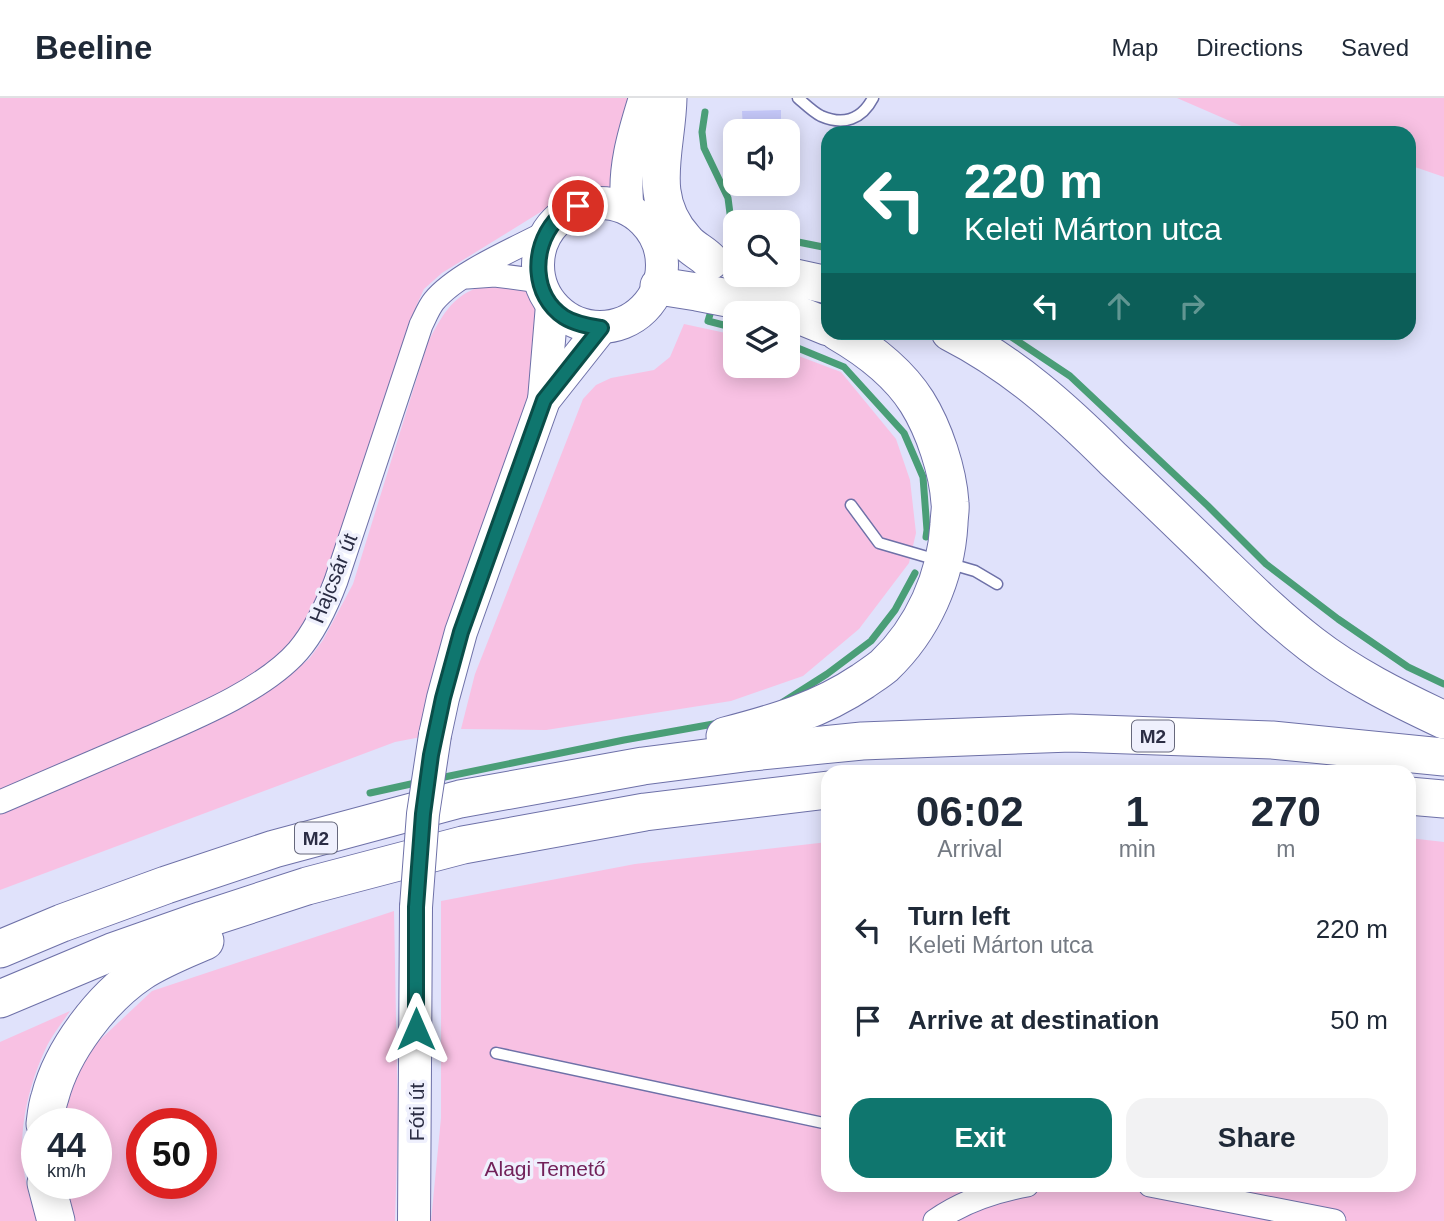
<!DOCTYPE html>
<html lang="en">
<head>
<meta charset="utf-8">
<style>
	:root { --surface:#fff; --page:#f2f2f3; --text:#1f2937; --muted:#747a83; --line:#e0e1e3; --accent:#0f766e }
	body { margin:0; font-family:Arial,sans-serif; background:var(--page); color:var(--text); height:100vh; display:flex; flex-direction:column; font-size:26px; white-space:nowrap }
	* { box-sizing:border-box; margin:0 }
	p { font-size:23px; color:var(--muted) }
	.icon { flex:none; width:38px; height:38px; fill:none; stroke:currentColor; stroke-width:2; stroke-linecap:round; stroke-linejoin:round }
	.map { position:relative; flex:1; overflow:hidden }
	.details { position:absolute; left:821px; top:667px; width:595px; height:427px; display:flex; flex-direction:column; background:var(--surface); border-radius:21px; box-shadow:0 4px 18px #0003 }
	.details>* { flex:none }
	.banner { position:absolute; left:821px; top:28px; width:595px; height:214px; border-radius:21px; box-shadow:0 4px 18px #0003; background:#0f766e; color:#fff; overflow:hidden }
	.fabs { position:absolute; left:723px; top:21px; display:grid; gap:14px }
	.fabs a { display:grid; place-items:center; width:77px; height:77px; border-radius:14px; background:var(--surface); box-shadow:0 4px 18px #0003; font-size:35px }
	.speed { position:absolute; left:21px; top:1010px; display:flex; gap:14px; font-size:35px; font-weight:700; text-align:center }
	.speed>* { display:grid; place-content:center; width:91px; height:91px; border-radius:50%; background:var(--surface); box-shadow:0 4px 18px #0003; line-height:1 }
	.speed small { font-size:18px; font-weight:400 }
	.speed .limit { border:10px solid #d22; background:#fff; color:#111 }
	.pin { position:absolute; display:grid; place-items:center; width:60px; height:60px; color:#fff; margin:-30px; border:4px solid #fff; border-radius:50%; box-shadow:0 2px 7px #0007 }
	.me { position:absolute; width:77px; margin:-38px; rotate:0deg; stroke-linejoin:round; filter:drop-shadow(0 0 5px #0008) }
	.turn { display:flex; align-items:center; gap:24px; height:147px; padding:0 28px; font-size:32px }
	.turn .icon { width:91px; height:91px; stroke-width:2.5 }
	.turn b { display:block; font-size:49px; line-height:60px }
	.lanes { display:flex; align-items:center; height:66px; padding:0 28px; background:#0003; justify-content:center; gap:35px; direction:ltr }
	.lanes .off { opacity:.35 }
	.eta { display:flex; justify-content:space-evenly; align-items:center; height:119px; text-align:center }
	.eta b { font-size:42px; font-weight:800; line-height:49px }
	.primary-button { display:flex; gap:14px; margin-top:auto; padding:14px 28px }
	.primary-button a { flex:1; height:80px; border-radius:21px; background:var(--accent); color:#fff; font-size:28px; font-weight:800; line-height:80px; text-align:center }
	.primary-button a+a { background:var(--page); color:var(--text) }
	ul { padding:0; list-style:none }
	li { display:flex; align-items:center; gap:21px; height:91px; padding:0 28px }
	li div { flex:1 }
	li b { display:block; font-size:26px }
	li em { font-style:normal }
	header { display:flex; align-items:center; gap:42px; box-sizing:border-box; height:98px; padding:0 35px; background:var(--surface); border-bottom:2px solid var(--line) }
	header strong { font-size:33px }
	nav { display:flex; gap:38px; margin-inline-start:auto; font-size:24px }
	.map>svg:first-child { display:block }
	.green { fill:#f8c1e3; fill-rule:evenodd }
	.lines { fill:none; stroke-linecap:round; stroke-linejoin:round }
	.stream { stroke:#4a9e77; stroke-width:7 }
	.building { fill:#c5c8f9 }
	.service-casing { stroke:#6e71a8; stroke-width:13 }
	.minor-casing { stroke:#6e71a8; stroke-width:25 }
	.secondary-casing { stroke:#6e71a8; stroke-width:34 }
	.trunk-casing { stroke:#6e71a8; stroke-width:39 }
	.service { stroke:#fff; stroke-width:10 }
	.minor { stroke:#fff; stroke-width:23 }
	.secondary { stroke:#fff; stroke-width:32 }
	.trunk { stroke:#fff; stroke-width:37 }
	.secondary-bridge-casing { stroke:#6e71a8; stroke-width:34; stroke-linecap:butt }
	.secondary-bridge { stroke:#fff; stroke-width:32 }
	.route-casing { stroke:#0a4d48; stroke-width:18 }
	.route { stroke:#0f766e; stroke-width:12 }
	.labels { text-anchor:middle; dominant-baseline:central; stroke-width:7; stroke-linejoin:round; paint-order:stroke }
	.shield { fill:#eff0fd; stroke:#66687c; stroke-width:2 }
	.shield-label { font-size:19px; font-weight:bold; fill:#2b2d44 }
	.street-label { font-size:21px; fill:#2b2d44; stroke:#eff0fd }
	.park-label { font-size:21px; fill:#72215a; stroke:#eff0fd }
</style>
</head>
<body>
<header>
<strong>Beeline</strong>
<nav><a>Map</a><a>Directions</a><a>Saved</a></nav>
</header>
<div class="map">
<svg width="1444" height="1123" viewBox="0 0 1444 1123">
	<rect width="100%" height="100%" fill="#e0e2fb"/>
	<g class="green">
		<polygon points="0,0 633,0 615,84 602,104 568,97 442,175 424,191 414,213 329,481 292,549 238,588 198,607 0,692"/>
		<polygon points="1177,0 1444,0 1444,79 1409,67 1409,35 1318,35 1305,30 1253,33"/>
		<path d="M 508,184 L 522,188 L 538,200 L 545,227 L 543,262 L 421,639 L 395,644 L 0,792 L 0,714 L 281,582 L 309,561 L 323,542 L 353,486 L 428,244 C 441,220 451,198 480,189 C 489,186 499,186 508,184 Z"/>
		<polygon points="684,226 735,237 735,268 788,268 788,254 841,274 896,341 910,382 916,435 909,465 859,531 803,578 731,603 546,632 461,631 475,576 583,301 596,287 611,280 654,272 670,259"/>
		<polygon points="1409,740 1444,744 1444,1123 431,1123 441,1020 441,803 635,766 828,744 828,1087 1409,1087"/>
		<path d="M 394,813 L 398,1027 L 395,1123 L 73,1123 L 57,1085 L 96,1085 L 96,1026 L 59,1025 L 59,1014 L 87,954 L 152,893 ZM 142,1026 L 201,1026 L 201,1085 L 142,1085 Z"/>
		<path d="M 70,913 C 62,925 52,937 46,950 C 30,984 19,1027 23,1065 C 25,1085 31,1104 37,1123 L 0,1123 L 0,944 Z"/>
	</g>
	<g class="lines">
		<g class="stream">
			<polyline points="705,14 702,34 704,50 728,100 732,131 735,132"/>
			<polyline points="788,142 828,150"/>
			<polyline points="711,213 708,223 735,230"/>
			<polyline points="1004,234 1070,278 1208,408 1266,466 1338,521 1408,569 1444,586"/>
			<polyline points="788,246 844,269 904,335 923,379 927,432 926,439"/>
			<polyline points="783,604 827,576 871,543 895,512 915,475"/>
			<polyline points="435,681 624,642 719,625"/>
			<polyline points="370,695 420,684"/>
		</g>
	</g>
	<polygon class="building" points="781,12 781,33 743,33 742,13"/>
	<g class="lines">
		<g class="service-casing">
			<g id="service">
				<path d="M 798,0 C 805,6 813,14 821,18 C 844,28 862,21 873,0"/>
				<polyline points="851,407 879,445 975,473 997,486"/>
				<polyline points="496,955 828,1026"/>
			</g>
		</g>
		<g class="minor-casing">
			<g id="minor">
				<polyline points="467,179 495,177 540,183"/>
				<path d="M 0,704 C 47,684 95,663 142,643 C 190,622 263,593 298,553 C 315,533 327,507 336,483 L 421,227 C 425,219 429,209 434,203 C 457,175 515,151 547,134"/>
				<polyline points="1150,1087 1334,1123"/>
				<path d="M 935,1123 C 962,1104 995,1093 1027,1087"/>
			</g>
		</g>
		<g class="secondary-casing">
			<g id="secondary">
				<circle cx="600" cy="167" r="62"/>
				<path d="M 628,111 C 622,74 634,35 645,0"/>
				<polyline points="544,302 552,207"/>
				<polyline points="435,637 443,600 461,534 544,302 601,230"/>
				<polyline points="414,1123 416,809"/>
			</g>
		</g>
		<g class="trunk-casing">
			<g id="trunk">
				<path d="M 668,0 C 667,52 645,99 685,142 C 692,151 703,155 710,163"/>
				<polyline points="782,177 828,187"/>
				<polyline points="659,188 697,194 784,211 828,229"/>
				<path d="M 950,234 C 1013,266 1064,312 1113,361 C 1148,394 1182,427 1216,460 C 1247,490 1277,520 1311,546 C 1351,577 1397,600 1444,622"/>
				<path d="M 725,638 C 775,625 820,612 863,583 C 870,578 878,573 884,568 C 923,531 946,479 949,426 C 949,419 951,411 950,405 C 948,373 934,331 917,304 C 898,274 869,252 838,234"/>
				<polyline points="1409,698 1444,701"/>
				<polyline points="0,851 62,825 166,787 274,751 460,701 643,668 752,654 862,643 1071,635 1272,642 1444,659"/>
				<polyline points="0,901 112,854 203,822 307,788 463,747 645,714 828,692"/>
				<path d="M 45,1026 C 46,1017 47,1007 50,999 C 62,952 102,900 141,874 C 161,861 184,852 205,843"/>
				<polyline points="46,1085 56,1123"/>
			</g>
		</g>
		<use href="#service" class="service"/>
		<use href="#minor" class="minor"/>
		<use href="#secondary" class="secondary"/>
		<use href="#trunk" class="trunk"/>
		<g class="secondary-bridge-casing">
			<polyline id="secondary-bridge" points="416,809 423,716 435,637"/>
		</g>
		<use href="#secondary-bridge" class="secondary-bridge"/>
	</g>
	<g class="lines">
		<g class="route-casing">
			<path id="route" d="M 416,931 L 416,809 L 423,716 L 431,657 L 443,600 L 461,534 L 544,302 L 601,230 C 589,228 575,226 564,219 C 532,198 531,151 555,123 C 561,117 570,113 578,108"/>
		</g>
		<use href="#route" class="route"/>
	</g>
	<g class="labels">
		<g class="shield">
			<rect x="1132" y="622.5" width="42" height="31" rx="5"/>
			<rect x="295" y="724.5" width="42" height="31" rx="5"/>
		</g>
		<g class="shield-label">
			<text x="1153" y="638">M2</text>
			<text x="316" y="740">M2</text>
		</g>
		<g class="street-label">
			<text transform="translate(333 480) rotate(-68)">Hajcsár út</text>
			<text transform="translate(416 1014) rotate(-90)">Fóti út</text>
		</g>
		<g class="park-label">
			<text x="545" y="1070">Alagi Temető</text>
		</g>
	</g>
</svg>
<div class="fabs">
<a><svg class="icon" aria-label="sound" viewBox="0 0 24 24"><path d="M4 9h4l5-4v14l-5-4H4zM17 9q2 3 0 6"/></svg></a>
<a><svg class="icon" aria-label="search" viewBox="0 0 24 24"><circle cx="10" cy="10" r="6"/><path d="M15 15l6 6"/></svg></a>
<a><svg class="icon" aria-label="layers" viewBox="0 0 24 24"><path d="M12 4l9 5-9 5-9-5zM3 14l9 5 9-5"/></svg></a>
</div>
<div class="speed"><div>44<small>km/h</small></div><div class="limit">50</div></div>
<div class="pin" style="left:578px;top:108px;background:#d93025"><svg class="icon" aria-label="arrive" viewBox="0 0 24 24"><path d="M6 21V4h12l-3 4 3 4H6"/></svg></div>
<svg class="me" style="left:416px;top:931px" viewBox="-20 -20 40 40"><path d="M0-17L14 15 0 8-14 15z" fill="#0f766e" stroke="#fff" stroke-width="4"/></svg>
<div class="banner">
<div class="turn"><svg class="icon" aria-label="left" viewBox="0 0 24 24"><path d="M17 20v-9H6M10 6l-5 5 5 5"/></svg><div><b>220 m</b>Keleti Márton utca</div></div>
<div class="lanes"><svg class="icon" aria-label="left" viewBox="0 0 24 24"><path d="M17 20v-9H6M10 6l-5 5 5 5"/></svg><svg class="icon off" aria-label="ahead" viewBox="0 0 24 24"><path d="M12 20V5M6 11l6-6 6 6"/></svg><svg class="icon off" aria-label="right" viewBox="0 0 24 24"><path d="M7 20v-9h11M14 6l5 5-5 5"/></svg></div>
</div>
<section class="details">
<div class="eta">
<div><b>06:02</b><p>Arrival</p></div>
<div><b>1</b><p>min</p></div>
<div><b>270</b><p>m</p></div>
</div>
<ul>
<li><svg class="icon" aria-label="left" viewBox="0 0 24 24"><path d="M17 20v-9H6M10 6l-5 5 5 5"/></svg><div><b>Turn left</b><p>Keleti Márton utca</p></div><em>220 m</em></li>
<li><svg class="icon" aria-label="arrive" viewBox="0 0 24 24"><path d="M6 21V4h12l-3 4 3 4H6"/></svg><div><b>Arrive at destination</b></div><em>50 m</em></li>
</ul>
<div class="primary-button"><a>Exit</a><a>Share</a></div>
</section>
</div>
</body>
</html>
